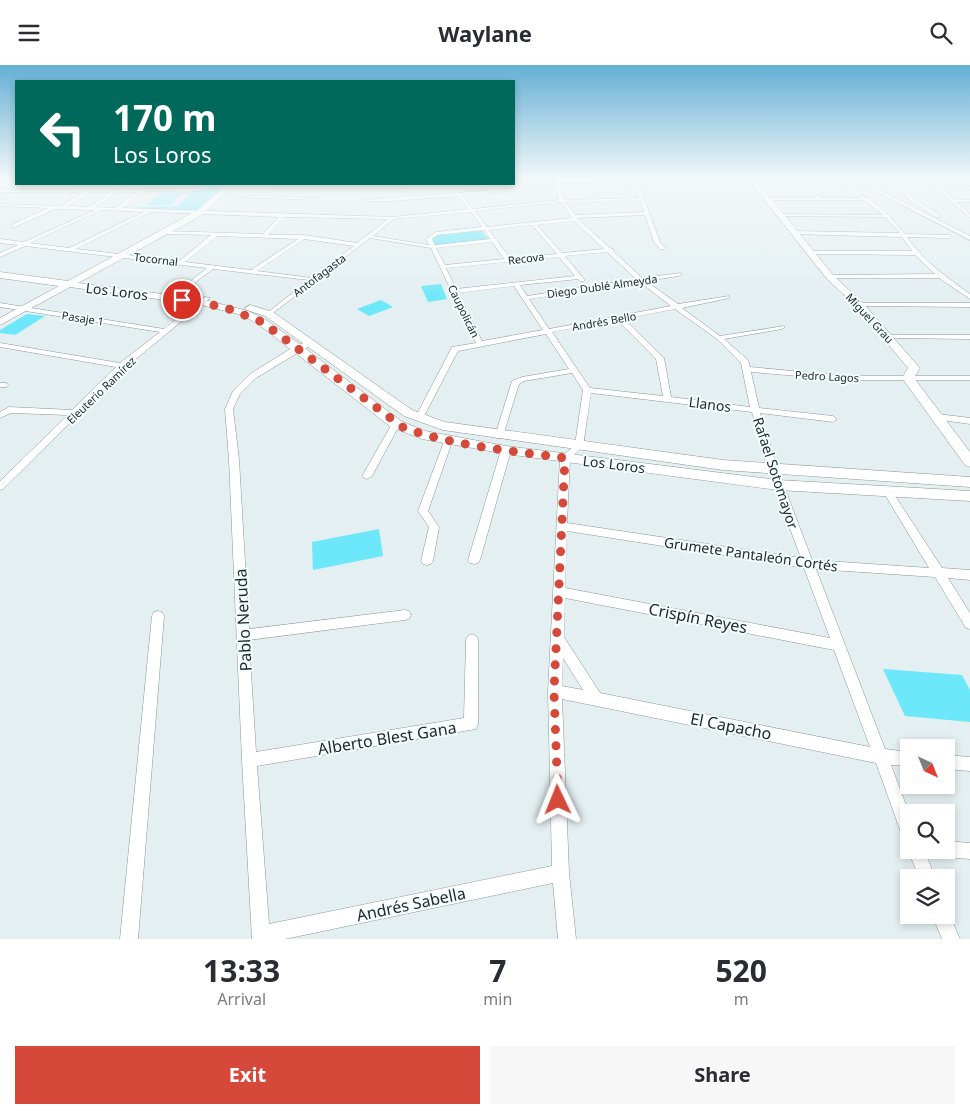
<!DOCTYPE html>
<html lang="en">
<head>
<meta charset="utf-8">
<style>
	:root { --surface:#fff; --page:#f7f7f7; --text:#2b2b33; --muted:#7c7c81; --accent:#d5483a }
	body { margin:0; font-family:"Noto Sans",sans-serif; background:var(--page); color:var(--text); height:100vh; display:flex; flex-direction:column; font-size:19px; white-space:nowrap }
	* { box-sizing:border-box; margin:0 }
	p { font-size:16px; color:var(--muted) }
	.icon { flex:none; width:28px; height:28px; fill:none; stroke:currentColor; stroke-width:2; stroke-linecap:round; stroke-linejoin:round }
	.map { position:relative; height:874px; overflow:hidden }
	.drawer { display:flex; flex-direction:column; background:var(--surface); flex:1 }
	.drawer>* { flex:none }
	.banner { position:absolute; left:15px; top:15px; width:500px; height:105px; border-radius:0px; box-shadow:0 2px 8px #0003; background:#00695c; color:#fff; overflow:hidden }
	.needle { width:32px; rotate:137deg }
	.tools { position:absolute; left:900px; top:674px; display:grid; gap:10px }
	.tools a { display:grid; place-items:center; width:55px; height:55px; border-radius:0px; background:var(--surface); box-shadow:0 2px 8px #0003; font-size:25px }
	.pin { position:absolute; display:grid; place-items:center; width:42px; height:42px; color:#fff; margin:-21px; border:2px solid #fff; border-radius:50%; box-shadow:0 1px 5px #0007 }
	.me { position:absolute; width:55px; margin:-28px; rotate:358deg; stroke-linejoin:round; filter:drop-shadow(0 0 4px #0008) }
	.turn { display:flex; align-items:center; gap:18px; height:105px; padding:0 15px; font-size:22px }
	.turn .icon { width:65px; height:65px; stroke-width:2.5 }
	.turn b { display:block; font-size:35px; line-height:42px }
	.eta { display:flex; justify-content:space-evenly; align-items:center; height:85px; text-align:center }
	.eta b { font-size:30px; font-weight:700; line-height:35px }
	.action { display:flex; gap:10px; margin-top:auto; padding:10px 15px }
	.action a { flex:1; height:58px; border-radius:0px; background:var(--accent); color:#fff; font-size:20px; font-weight:700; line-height:58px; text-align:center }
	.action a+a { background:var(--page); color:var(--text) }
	header { display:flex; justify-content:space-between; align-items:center; height:65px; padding:0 15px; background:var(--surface); font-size:22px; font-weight:700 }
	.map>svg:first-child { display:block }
	.green { fill:#6de7fa }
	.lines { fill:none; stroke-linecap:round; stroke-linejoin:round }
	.street-casing { stroke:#8c9698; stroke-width:1 }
	.secondary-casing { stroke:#8c9698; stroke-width:1 }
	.street { fill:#fff; fill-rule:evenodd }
	.secondary { fill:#fff; fill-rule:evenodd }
	.route { stroke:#d5483a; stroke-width:9; stroke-dasharray:0 16.2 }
	.labels { text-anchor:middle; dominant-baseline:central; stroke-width:4; stroke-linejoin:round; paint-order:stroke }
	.far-street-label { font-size:11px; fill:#25292a; stroke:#f2fdfe }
	.street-label { font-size:14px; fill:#25292a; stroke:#f2fdfe }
	.near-street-label { font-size:16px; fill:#25292a; stroke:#f2fdfe }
</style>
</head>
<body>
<header><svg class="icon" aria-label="menu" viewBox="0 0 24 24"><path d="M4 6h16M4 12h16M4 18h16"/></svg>Waylane<svg class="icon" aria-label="search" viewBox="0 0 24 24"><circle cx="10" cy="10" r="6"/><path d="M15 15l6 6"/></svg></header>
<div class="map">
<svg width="970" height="874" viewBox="0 0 970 874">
	<rect width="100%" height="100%" fill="#e4eff1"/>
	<g class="green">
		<polygon points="211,119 225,119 196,147 135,145 138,142 177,141 193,126 204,124"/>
		<polygon points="161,128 183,128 170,140 146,140"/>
		<polygon points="481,165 490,175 435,181 432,174 438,170"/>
		<polygon points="441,219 447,234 428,237 421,221"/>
		<polygon points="381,235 393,242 369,251 357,244"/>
		<polygon points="27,249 45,251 15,270 0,268 0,265"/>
		<polygon points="379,464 383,491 313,505 312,477"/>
		<polygon points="883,604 962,610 970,625 970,657 905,651"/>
	</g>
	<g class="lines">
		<g class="street-casing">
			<g id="street">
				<polygon points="0,114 3,114 0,116"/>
				<path d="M 555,114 L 637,117 L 639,114 L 643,114 L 639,120 L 660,177 L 665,183 L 664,184 L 660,184 L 654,177 L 645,150 L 577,153 L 610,183 L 613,184 L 613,186 L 642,213 L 681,208 L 682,209 L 679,211 L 646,216 L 678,239 L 729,231 L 729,233 L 682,243 L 720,271 L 784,261 L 785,262 L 782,264 L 724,274 L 748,295 L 750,302 L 846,311 L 970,311 L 970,315 L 846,315 L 751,307 L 759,343 L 833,351 L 837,354 L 833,357 L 760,348 L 778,405 L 812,495 L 929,503 L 884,428 L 889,425 L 892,426 L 942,503 L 970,505 L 970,515 L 948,513 L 970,548 L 970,564 L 966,563 L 935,512 L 816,504 L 885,684 L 909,687 L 909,701 L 891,700 L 909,748 L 909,775 L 903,773 L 876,698 L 562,634 L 569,808 L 576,874 L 558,874 L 553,818 L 285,874 L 252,874 L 242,695 L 229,395 L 225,344 L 233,326 L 250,309 L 295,281 L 310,276 L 314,278 L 256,313 L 240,329 L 233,344 L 239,395 L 249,564 L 405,545 L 409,546 L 411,550 L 409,554 L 405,555 L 249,575 L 256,687 L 464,653 L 466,575 L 468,571 L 472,569 L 476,571 L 478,575 L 478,659 L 476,664 L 257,701 L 269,859 L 552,801 L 548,626 L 560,393 L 575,380 L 583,325 L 572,308 L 524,316 L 519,319 L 503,371 L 502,373 L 496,373 L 495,371 L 512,316 L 522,312 L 569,304 L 546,269 L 458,286 L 423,353 L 422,355 L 416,355 L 415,353 L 452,282 L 476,278 L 431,183 L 370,173 L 269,251 L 266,249 L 267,248 L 309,215 L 213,204 L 179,230 L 176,228 L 177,227 L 207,203 L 25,181 L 0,192 L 0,188 L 18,180 L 0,178 L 0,174 L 24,177 L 95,145 L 55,144 L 13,163 L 11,160 L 48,143 L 0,141 L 0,139 L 62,141 L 83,127 L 0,127 L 0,125 L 193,124 L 209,119 C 197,134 161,122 144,127 C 137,128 128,139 122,143 L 393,152 L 469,144 L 457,131 L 390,136 L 363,136 L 361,135 L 455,128 L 447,119 L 451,119 L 459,128 L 556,120 ZM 560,118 L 635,119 L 639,133 L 564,135 ZM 557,122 L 559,135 L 473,144 L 462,130 ZM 89,127 L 111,127 L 89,142 L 68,141 ZM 116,127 L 137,127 L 116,143 L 95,142 ZM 640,135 L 644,147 L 575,150 L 565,137 ZM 561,137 L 572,153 L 487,162 L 475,146 ZM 101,145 L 144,147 L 69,183 L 30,178 ZM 150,147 L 279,152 L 263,169 L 164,166 L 166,169 L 211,170 L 179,196 L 76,184 ZM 471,147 L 482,162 L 436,167 L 426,174 L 429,180 L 373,171 L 394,154 ZM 284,152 L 388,154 L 357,178 L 304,170 L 268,170 ZM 574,156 L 604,184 L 562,188 L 537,160 ZM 532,160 L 557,189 L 510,193 L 489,165 ZM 484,165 L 490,174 L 435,180 L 432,174 L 437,170 ZM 217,171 L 298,174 L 251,205 L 185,197 ZM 304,174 L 354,181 L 312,213 L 257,206 ZM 492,177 L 504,194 L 445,200 L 436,183 ZM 607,187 L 636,214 L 527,231 L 520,220 L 578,214 L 580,216 L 584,216 L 584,214 L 565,191 ZM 559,192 L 575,211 L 456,224 L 446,203 ZM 640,217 L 671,241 L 549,264 L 529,234 ZM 514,221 L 543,265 L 482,276 L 458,228 ZM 675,244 L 717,274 L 741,298 L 750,342 L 671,332 L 664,293 L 624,254 ZM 617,255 L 656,294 L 663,331 L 590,323 L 552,267 ZM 591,328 L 752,347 L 768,405 L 801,493 L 567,458 L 570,394 L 583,381 ZM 567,466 L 804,503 L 830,573 L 565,523 ZM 565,533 L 834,585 L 870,682 L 600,628 L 564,572 ZM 563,593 L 583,625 L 562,621 Z"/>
				<path d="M 790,114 L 795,114 L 822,133 L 861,133 L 835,114 L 840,114 L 866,133 L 870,133 L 870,135 L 883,144 L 905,169 L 951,170 L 952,171 L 949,173 L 907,172 C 924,196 946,212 970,229 L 970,234 L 939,213 L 828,213 L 828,211 L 830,210 L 935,209 L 915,190 L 808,189 L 807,188 L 810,186 L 912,186 L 902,172 L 792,169 L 794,166 L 900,168 L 885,152 L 778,151 L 780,149 L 883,150 L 864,135 L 765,135 L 767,133 L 816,133 Z"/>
				<polygon points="852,114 858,114 970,171 970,175"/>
				<polygon points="894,114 899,114 913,133 940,150 940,152 936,152 909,135"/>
				<polygon points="927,114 932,114 939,121 970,122 970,124 942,123 953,134 970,135 970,137 956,137 970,149 970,153 951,136 947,136 948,134"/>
				<polygon points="270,119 408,119 406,120 273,120 263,131 319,133 317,135 216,131 218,130 259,131"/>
				<polygon points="205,232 210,233 125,303 80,347 80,350 77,351 3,424 0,425 0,416 68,350 11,348 0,353 0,347 9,342 72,345 116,302 0,282 0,278 120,298 160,267 0,242 0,238 164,264"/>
				<polygon points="860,238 970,238 970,242 858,241 858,239"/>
				<polygon points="889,270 970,270 970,274 887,273 887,271"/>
				<polygon points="0,318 7,318 8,320 7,322 0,322"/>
				<polygon points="938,349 970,353 970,359 935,354 934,352"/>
				<polygon points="396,356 400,359 372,411 367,414 364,413 362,411 392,359"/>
				<polygon points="449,371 453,374 428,446 439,462 433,496 431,499 427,500 423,499 421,496 429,462 418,446 445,374"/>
				<polygon points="506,382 511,385 480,495 478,498 474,499 470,498 468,495 501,385"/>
				<polygon points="158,546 162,547 164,551 138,874 120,874 152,551 154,547"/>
				<polygon points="946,690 970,692 970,706 946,704"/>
				<polygon points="946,776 970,778 970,794 946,792 940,790 938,785 946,785"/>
				<polygon points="909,783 909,785 924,785 935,812 919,812 908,785"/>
				<polygon points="946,843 947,844 960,874 942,874 932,850 946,850"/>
			</g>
		</g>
		<g class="secondary-casing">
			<g id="secondary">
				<polygon points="748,114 755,114 833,210 863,238 918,301 920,303 914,313 970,387 970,402 965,400 902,313 908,303 857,242 827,214"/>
				<polygon points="228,119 234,119 202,150 78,218 201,234 248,246 266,255 302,281 401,356 425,366 506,381 778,415 970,426 970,436 778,425 506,389 422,374 391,362 258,259 242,250 201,240 70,222 0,260 0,253 59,221 0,213 0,207 68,216 196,146"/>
				<polygon points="250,240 273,247 412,345 445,357 723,395 970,412 970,422 723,405 443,365 404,351 265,251 247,245 245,243"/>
			</g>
		</g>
		<use href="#street" class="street"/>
		<use href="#secondary" class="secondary"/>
	</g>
	<linearGradient id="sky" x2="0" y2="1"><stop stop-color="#64afd5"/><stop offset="0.48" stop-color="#f3f8f9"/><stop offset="1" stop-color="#f3f8f9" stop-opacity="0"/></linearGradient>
	<rect width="970" height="237" fill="url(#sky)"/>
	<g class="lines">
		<path class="route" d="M 182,235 L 224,242 L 262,257 L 404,363 C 455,381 512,386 565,393 L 554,626 L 558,735"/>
	</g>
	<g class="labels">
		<g class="far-street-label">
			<text transform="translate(526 193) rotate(-7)">Recova</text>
			<text transform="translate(156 194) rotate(7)">Tocornal</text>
			<text transform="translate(319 210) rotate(-37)">Antofagasta</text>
			<text transform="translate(602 221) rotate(-8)">Diego Dublé Almeyda</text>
			<text transform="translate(464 246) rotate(64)">Caupolicán</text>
			<text transform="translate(83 253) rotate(9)">Pasaje 1</text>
			<text transform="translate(870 253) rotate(47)">Miguel Grau</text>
			<text transform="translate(604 256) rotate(-10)">Andrés Bello</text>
			<text transform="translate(827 311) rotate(3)">Pedro Lagos</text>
			<text transform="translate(101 325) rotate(-44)">Eleuterio Ramírez</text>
		</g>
		<g class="street-label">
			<text transform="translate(117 226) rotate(7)">Los Loros</text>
			<text transform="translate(710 339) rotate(7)">Llanos</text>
			<text transform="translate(614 399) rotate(7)">Los Loros</text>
			<text transform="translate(776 408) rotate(72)">Rafael Sotomayor</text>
			<text transform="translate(751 489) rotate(8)">Grumete Pantaleón Cortés</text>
		</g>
		<g class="near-street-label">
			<text transform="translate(698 553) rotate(11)">Crispín Reyes</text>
			<text transform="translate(243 555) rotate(-93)">Pablo Neruda</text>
			<text transform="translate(731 661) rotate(11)">El Capacho</text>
			<text transform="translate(387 673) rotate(-9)">Alberto Blest Gana</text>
			<text transform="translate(411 839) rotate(-12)">Andrés Sabella</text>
		</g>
	</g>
</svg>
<div class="tools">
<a><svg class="needle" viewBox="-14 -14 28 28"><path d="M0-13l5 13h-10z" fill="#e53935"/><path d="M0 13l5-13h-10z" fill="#7c7c81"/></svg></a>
<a><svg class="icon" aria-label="search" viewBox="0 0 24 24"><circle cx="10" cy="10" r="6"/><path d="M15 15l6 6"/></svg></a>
<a><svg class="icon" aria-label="layers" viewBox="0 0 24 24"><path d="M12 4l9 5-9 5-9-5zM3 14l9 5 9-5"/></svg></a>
</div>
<div class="pin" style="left:182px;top:235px;background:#d93025"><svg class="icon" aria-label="arrive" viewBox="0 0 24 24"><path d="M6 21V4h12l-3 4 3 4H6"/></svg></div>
<svg class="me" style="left:558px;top:735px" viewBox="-20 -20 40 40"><path d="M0-17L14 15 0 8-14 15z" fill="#d5483a" stroke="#fff" stroke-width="4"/></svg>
<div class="banner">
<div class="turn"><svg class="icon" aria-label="left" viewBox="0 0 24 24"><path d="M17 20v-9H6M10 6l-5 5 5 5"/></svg><div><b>170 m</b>Los Loros</div></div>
</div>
</div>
<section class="drawer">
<div class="eta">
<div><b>13:33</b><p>Arrival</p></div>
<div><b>7</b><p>min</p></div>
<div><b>520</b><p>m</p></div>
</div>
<div class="action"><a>Exit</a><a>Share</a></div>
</section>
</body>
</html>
